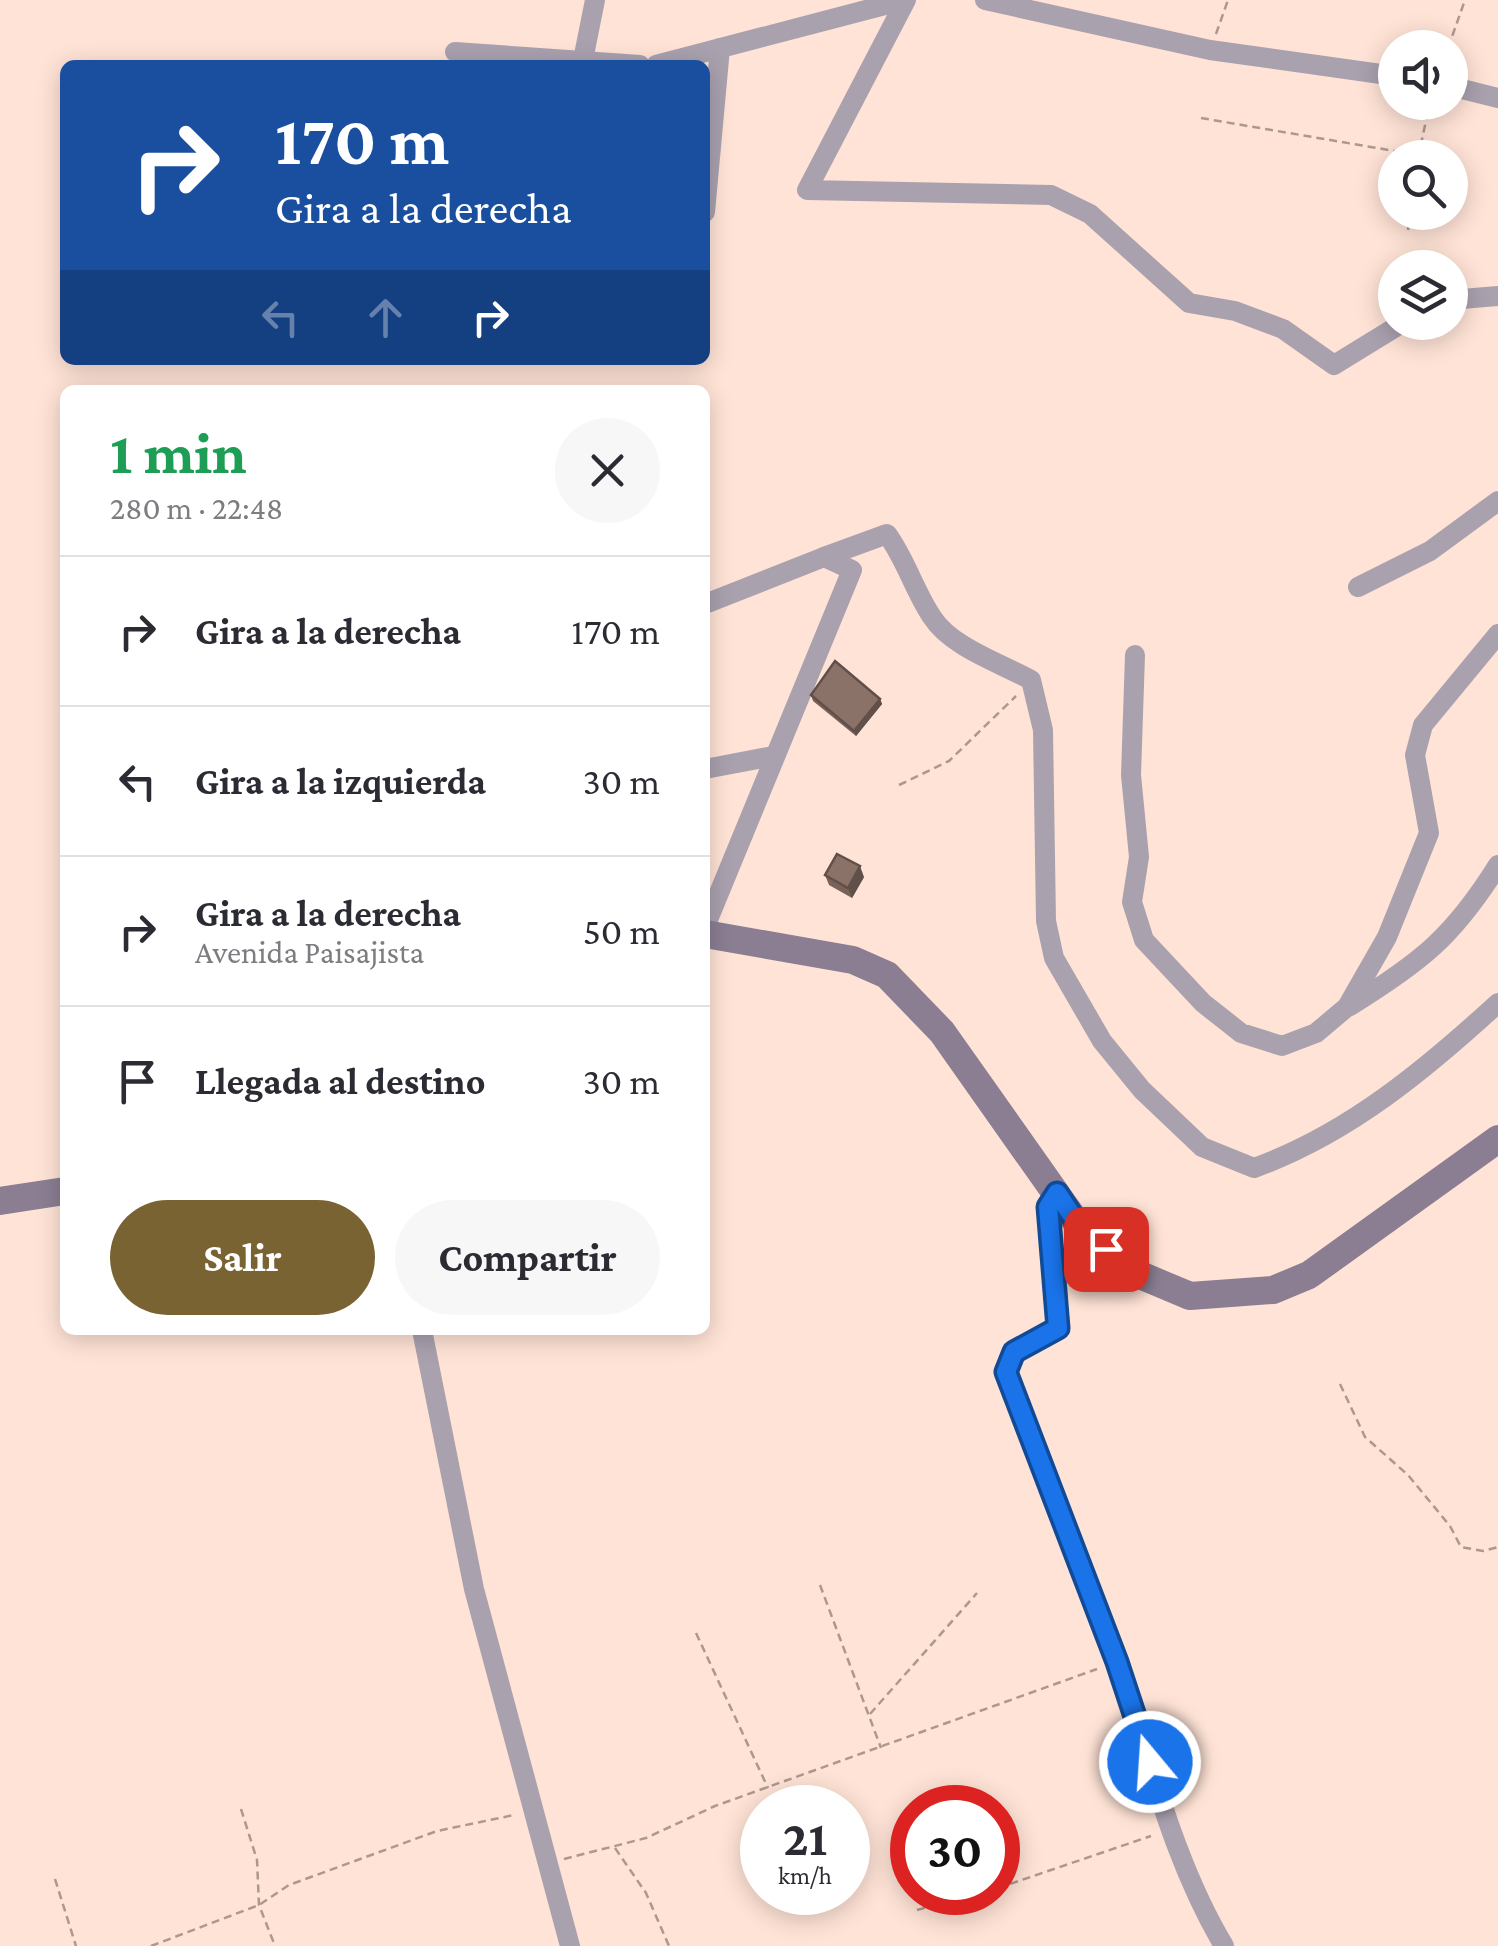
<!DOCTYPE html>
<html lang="es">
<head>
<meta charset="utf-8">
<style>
	:root { --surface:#fff; --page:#f7f7f7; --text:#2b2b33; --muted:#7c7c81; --line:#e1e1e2; --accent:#796333 }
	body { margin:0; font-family:"Crimson Pro",serif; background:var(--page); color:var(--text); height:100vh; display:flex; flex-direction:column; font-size:38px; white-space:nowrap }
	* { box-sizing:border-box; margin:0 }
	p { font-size:32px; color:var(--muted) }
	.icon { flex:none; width:55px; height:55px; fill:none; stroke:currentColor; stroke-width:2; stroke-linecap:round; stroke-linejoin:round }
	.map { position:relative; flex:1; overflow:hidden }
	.sheet { position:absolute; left:60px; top:385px; width:650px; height:950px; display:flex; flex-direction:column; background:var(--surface); border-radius:15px; box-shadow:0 5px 25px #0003 }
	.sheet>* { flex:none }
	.guide { position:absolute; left:60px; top:60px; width:650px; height:305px; border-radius:15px; box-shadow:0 5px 25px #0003; background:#1a4fa0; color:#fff; overflow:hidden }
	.controls { position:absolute; left:1378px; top:30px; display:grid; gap:20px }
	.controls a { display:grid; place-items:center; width:90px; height:90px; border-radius:50%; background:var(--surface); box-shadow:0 5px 25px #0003; font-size:50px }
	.speed { position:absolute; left:740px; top:1785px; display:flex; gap:20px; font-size:50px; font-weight:700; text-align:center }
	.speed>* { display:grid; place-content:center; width:130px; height:130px; border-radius:50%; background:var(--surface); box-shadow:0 5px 25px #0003; line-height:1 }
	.speed small { font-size:25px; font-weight:400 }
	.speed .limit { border:15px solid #d22; background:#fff; color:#111 }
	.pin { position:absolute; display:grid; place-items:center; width:85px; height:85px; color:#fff; margin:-42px; border-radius:20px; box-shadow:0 5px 15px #0006 }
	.me { position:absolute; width:110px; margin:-55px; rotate:342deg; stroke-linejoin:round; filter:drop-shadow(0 0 8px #0008) }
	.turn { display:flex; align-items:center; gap:35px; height:210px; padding:0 50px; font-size:45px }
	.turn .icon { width:130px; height:130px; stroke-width:2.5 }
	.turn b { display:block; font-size:70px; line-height:85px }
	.lanes { display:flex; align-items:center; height:95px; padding:0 50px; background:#0003; justify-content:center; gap:50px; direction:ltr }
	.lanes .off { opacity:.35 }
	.round { display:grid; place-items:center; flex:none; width:105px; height:105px; border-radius:52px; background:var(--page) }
	.head { display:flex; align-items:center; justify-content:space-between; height:170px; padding:0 50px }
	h1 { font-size:60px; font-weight:700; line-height:75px; color:#1e9e55 }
	.cta { display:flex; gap:20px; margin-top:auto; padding:20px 50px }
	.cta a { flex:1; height:115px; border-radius:60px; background:var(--accent); color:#fff; font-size:40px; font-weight:700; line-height:115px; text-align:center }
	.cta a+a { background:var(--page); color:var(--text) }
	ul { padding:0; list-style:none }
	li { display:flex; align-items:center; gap:30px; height:150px; padding:0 50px; border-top:2px solid var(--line) }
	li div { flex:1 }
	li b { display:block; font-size:38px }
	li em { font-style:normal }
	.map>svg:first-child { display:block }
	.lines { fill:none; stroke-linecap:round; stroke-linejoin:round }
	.path { stroke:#ad988f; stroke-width:2.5; stroke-dasharray:8 5; stroke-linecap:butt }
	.minor { stroke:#aaa1af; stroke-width:20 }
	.secondary { stroke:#8b7e93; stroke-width:28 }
	.wall { fill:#786259 }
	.shaded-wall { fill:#615049 }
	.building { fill:#8b7268; stroke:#615049; stroke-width:2.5 }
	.route-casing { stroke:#114b97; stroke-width:25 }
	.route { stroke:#1a73e8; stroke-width:18 }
</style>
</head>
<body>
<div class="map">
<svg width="1498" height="1946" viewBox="0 0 1498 1946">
	<rect width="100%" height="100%" fill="#ffe3d6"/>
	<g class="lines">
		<g class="path">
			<polyline points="1216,34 1228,0"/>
			<polyline points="1448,48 1465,0"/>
			<polyline points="1201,118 1418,155"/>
			<polyline points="1418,158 1430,102"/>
			<polyline points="1408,230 1410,212"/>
			<polyline points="899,785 949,761 1016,696"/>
			<polyline points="1340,1384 1365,1437 1408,1475 1450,1526 1461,1547 1483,1551 1498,1547"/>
			<polyline points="820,1585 881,1748"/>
			<polyline points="696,1633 768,1788"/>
			<polyline points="870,1714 977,1593"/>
			<polyline points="241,1809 257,1860 259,1905 275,1946"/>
			<polyline points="615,1848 646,1893 669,1946"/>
			<polyline points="564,1859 646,1838 715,1806 1097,1669"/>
			<polyline points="55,1879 76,1946"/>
			<polyline points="998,1888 1151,1836"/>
			<polyline points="917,1910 982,1892"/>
			<polyline points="151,1946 259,1905 289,1885 437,1831 514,1815"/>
		</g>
		<g class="minor">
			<polyline points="906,0 807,190 1051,195 1090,214 1189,303 1235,311 1283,329 1334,365 1404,322"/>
			<polyline points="985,0 1210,50 1395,76"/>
			<polyline points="455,52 640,65"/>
			<polyline points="582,65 595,0"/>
			<polyline points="656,65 904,0"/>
			<polyline points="1450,86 1498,98"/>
			<polyline points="705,212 720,48"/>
			<polyline points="1450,300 1498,296"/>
			<path d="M 824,557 L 887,534 C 906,560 914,590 932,617 C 951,647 1000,663 1031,680 L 1043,730 L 1046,921 L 1054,958 L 1102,1041 L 1142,1090 L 1202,1147 L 1254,1168 C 1348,1134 1425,1070 1498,1003"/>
			<polyline points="1358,587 1430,551 1498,501"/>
			<polyline points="705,604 824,557 852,570 705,927"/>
			<polyline points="1135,655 1131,775 1139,857 1132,902 1144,940 1203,1003 1241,1033 1282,1046 1316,1033 1347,1007 1387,937 1429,833 1415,755 1423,725 1498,634"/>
			<polyline points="705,769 773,756"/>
			<path d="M 1350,1006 C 1421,962 1453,937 1498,865"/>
			<path d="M 1057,1193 L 1049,1207 L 1058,1328 L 1014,1351 L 1006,1372 C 1043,1470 1085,1567 1118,1667 C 1150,1760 1173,1861 1224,1946"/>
			<polyline points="422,1330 474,1589 570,1946"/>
		</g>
		<g class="secondary">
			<polyline points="705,934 853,960 887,975 942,1032 1079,1226 1133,1272 1190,1296 1273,1290 1309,1275 1498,1139"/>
			<polyline points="0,1201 65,1191"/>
		</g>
	</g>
	<g class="wall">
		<polygon points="811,695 880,699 882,704 856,736 813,701"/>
		<polygon points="825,875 864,877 852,898 829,885"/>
	</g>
	<g class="shaded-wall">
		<polygon points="880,699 882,704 856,736 854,731"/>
		<polygon points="860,866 864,877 852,898 848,888"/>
	</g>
	<g class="building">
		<polygon points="835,661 880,699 854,731 811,695"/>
		<polygon points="837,854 860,866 848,888 825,875"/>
	</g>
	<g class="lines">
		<g class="route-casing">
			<polyline id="route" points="1106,1249 1079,1226 1057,1193 1048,1207 1058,1328 1014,1352 1006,1372 1117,1662 1150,1762"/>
		</g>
		<use href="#route" class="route"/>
	</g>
</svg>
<div class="controls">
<a><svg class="icon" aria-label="sound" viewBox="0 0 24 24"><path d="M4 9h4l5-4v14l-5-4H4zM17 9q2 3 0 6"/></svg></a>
<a><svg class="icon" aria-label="search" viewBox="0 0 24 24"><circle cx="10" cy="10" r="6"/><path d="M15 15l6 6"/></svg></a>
<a><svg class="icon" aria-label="layers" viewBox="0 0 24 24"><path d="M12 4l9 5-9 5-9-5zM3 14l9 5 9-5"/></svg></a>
</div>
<div class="speed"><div>21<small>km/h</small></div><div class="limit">30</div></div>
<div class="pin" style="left:1106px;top:1249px;background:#d93025"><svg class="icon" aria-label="arrive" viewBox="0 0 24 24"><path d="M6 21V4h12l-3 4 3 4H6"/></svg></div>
<svg class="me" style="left:1150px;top:1762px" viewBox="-20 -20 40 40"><circle r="17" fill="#1a73e8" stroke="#fff" stroke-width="3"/><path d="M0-11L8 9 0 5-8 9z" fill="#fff"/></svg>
<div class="guide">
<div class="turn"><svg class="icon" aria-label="right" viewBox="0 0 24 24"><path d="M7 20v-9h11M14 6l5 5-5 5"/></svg><div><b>170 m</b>Gira a la derecha</div></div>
<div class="lanes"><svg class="icon off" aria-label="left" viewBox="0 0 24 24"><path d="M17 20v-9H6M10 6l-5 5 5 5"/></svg><svg class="icon off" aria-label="ahead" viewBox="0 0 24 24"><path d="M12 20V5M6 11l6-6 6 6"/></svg><svg class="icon" aria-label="right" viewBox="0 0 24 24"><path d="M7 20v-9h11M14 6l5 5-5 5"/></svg></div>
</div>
<section class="sheet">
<div class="head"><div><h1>1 min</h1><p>280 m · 22:48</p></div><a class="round"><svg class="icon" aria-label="close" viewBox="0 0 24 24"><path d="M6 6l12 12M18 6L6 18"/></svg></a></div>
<ul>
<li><svg class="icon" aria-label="right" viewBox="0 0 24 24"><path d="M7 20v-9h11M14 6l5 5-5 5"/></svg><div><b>Gira a la derecha</b></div><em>170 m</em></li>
<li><svg class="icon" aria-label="left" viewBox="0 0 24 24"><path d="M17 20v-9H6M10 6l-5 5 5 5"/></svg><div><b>Gira a la izquierda</b></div><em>30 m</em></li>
<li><svg class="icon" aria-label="right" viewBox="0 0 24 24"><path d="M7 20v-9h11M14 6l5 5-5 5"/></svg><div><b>Gira a la derecha</b><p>Avenida Paisajista</p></div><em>50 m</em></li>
<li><svg class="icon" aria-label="arrive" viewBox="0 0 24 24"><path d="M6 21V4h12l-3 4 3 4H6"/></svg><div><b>Llegada al destino</b></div><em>30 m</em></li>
</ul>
<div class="cta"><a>Salir</a><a>Compartir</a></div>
</section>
</div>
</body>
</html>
